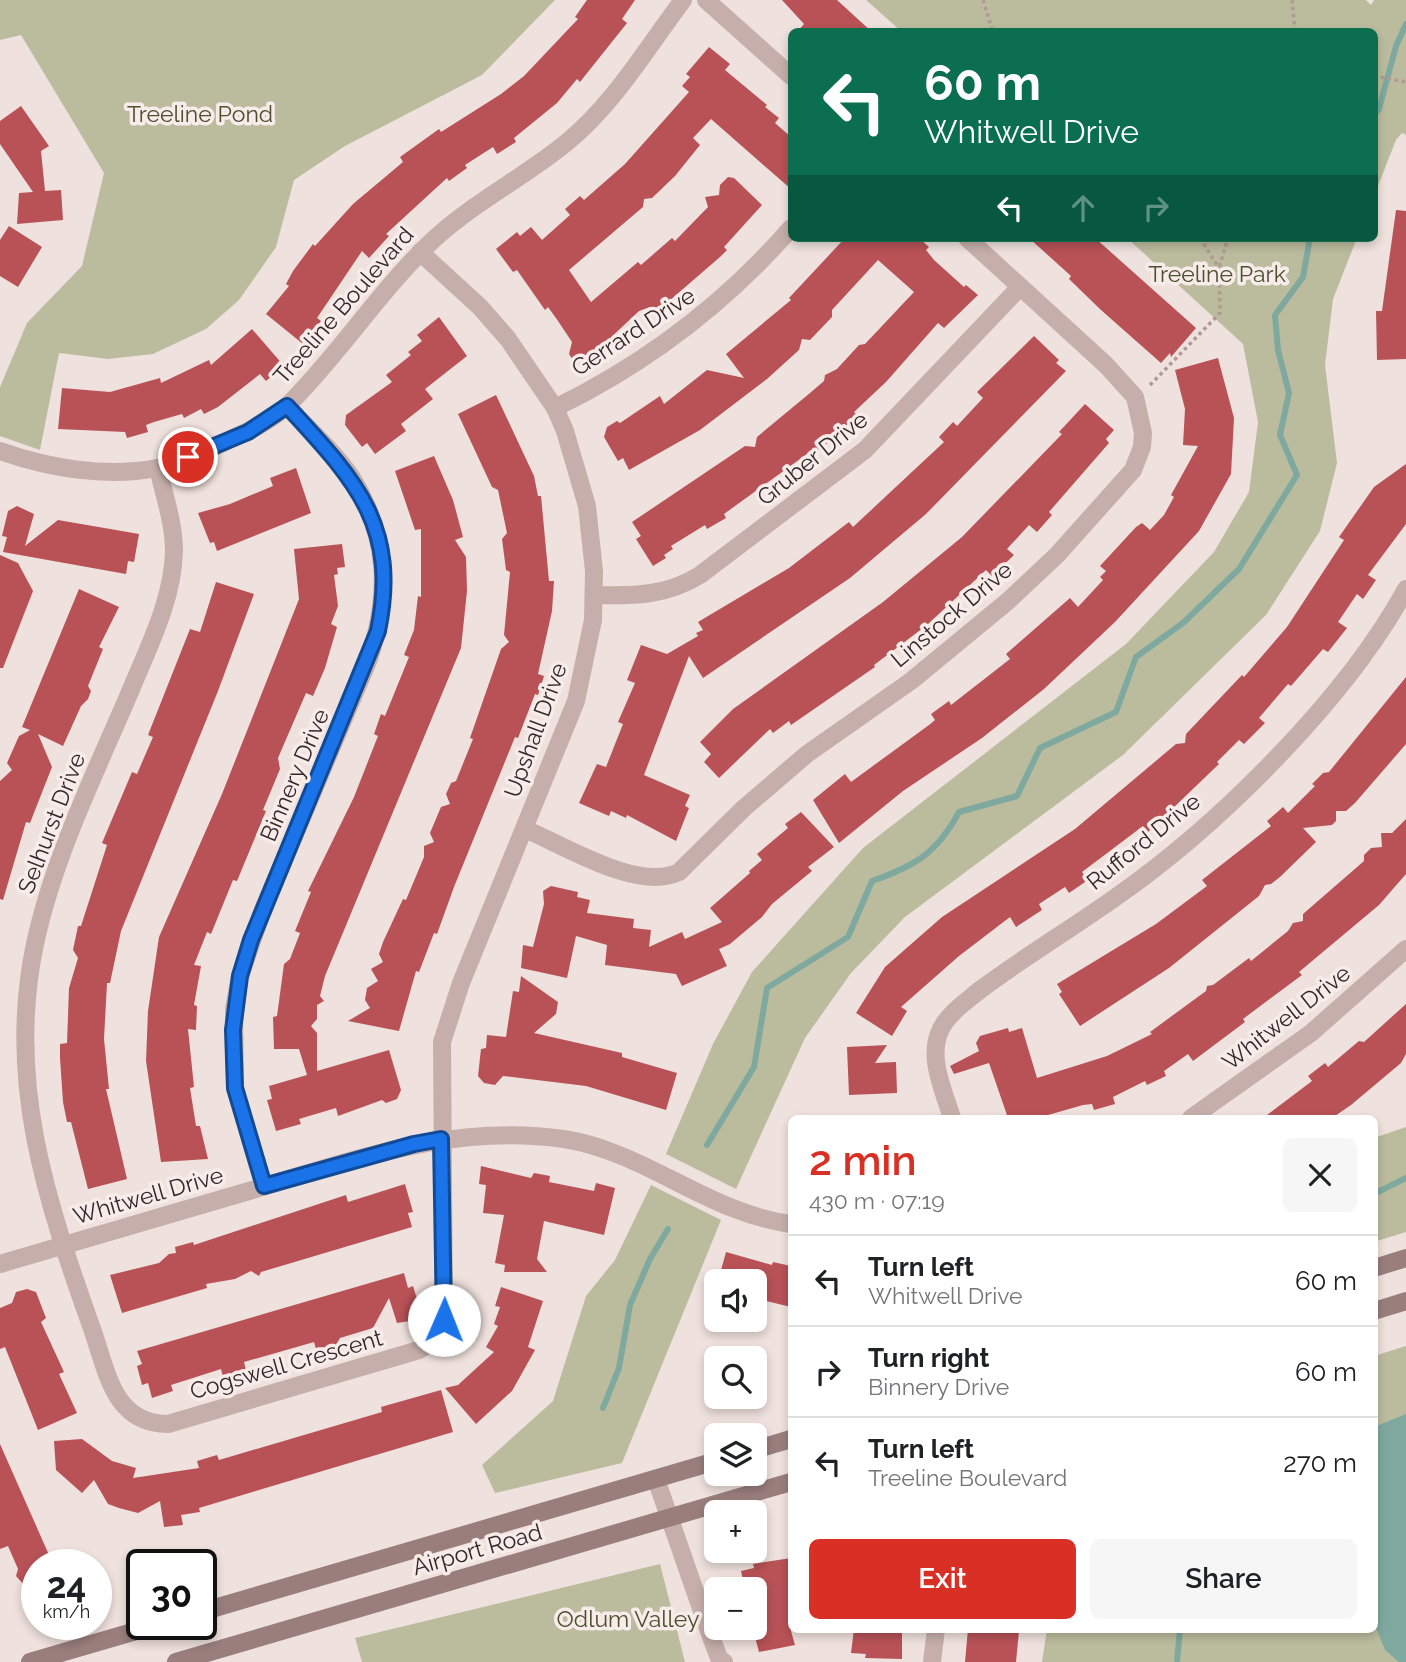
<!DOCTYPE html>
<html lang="en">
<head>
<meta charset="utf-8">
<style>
	:root { --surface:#fff; --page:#f6f6f6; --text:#202124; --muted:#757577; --line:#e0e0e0; --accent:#d93025 }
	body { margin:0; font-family:Raleway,sans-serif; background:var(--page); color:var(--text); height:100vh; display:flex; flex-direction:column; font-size:26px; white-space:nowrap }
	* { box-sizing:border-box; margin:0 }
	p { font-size:23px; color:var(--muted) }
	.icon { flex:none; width:38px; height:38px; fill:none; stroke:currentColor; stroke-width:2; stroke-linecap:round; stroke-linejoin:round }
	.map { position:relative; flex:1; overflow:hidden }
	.panel { position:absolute; left:788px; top:1115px; width:590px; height:518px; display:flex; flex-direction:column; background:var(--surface); border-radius:10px; box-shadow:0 4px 10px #0003 }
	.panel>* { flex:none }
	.banner { position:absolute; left:788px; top:28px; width:590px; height:214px; border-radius:10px; box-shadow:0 4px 10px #0003; background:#0b6e4f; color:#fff; overflow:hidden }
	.fabs { position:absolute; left:704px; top:1269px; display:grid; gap:14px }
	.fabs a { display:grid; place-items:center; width:63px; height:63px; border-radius:10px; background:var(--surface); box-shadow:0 4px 10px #0003; font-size:35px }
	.speed { position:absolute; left:21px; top:1549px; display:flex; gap:14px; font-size:35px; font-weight:700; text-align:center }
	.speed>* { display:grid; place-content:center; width:91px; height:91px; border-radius:50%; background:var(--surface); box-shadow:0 4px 10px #0003; line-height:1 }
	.speed small { font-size:18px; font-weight:400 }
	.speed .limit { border:4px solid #111; border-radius:10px; background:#fff; color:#111 }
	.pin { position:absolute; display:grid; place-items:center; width:60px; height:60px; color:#fff; margin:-30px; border:4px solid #fff; border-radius:50%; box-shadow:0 2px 7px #0007 }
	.me { position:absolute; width:77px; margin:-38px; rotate:1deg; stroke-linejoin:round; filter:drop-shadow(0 0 5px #0008) }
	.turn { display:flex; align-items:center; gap:24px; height:147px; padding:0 21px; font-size:32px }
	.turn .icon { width:91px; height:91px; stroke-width:2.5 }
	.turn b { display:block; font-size:49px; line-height:60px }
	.lanes { display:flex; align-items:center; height:66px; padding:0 21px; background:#0003; justify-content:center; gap:35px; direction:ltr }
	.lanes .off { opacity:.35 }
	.round { display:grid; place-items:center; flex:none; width:74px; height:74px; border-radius:10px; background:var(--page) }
	.summary { display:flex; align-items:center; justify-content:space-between; height:119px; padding:0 21px }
	h1 { font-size:42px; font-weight:600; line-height:52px; color:var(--accent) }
	.primary-button { display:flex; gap:14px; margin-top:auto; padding:14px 21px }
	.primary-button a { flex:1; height:80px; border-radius:10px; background:var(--accent); color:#fff; font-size:28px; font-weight:600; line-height:80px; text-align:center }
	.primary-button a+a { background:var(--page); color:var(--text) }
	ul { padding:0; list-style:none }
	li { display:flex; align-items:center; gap:21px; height:91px; padding:0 21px; border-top:2px solid var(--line) }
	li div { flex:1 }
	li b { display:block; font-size:26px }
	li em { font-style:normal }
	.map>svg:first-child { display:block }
	.green { fill:#bbbc9e }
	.water { fill:#7fa99f }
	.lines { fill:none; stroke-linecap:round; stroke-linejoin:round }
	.stream { stroke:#7fa99f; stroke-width:6 }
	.building { fill:#b85257 }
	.path { stroke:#b19994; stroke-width:3.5; stroke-dasharray:3.5 3.5; stroke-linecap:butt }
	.minor { stroke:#c6afaa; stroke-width:18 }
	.secondary { stroke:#997e7c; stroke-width:18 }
	.route-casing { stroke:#114b97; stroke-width:18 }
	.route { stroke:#1a73e8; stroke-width:12 }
	.labels { text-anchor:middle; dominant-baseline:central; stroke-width:7; stroke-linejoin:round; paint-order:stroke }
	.park-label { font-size:23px; fill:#4d502f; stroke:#f7ece9 }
	.street-label { font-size:23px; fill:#342929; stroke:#f7ece9 }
</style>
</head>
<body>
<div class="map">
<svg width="1406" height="1662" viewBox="0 0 1406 1662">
	<rect width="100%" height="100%" fill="#efe1dd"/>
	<g class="green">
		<polygon points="0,0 555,0 482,75 345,146 294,180 276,247 239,300 206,329 153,354 108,359 59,353 40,450 0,436 0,387 27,323 82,266 104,173 21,35 0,40"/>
		<polygon points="866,0 1366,0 1371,5 1374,0 1406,0 1406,135 1402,133 1396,140 1374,196 1374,32 901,31"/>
		<polygon points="1127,238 1357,238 1333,299 1325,365 1337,463 1320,531 1266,615 1123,755 905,917 851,973 805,1038 736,1189 666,1154 713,1044 752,972 863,848 1126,644 1214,552 1249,492 1258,422 1243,344"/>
		<polygon points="1406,1127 1406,1232 1374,1242 1374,1138"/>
		<polygon points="651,1185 721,1220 622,1463 495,1493 482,1465 553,1401 586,1296 615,1260"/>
		<polygon points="1406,1346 1406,1662 1042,1662 1047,1629 1374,1629 1374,1356"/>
		<polygon points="660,1564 685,1662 362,1662 355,1638"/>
	</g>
	<polygon class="water" points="1406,1414 1406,1662 1399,1662 1385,1650 1374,1623 1374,1427"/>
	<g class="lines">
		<g class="stream">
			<polyline points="1374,115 1379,109 1396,46 1406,24"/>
			<path d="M 707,1145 L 754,1067 L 767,988 L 848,937 L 872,881 C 915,866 937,853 959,812 L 1017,796 L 1040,748 L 1116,712 L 1136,657 L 1183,623 L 1239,569 L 1297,475 L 1280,435 L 1289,393 L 1278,350 L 1275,315 L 1303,277 L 1310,238"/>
			<polyline points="1374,1194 1406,1178"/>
			<polyline points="603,1408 619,1368 630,1305 650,1259 668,1229"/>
			<polyline points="1177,1662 1180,1629"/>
		</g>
	</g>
	<g class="building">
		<polygon points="587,0 635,0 622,19 627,23 580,82 577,79 557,103 514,138 516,142 497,154 493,147 465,165 467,168 449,181 447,178 386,234 389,236 369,258 362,251 317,318 321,321 303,344 266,314 289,286 286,284 293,271 313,244 315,246 353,204 403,162 400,157 439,129 441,132 501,94 524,76 578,19 575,17"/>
		<polygon points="782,0 837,0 872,32 797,32 804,24"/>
		<polygon points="709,47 730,64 725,70 767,105 765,107 779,118 775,123 791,137 791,189 711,119 693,138 700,145 675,176 652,198 644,199 643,207 569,270 591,302 638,262 641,265 672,238 675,241 708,207 705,197 719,195 720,185 728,177 734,178 762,205 724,247 727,250 720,257 661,308 655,312 650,307 639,311 605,343 609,348 585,364 575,363 569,354 572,342 558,321 548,307 545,310 517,270 513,272 496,249 517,232 520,236 531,227 542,240 570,215 565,209 580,196 584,200 625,164 689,92 682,86 690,77 686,74"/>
		<polygon points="21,106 49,146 41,151 45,191 61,190 63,220 17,224 19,193 33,192 0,144 0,121"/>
		<polygon points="1396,210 1406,211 1406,359 1377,360 1376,311 1382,311"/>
		<polygon points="9,226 42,247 18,287 0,276 0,240"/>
		<polygon points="845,238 919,238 929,247 926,250 934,260 964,287 966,285 978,295 944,328 938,323 886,382 854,412 858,416 817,452 814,449 724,514 726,518 707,529 705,525 671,546 673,549 664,555 666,558 653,566 636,539 641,536 632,522 745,446 755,447 757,437 810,393 824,381 825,375 837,369 859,345 865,344 914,292 878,260 832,310 832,317 810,340 802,339 799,350 767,379 700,430 629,470 623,458 618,461 604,437 607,427 617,421 620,423 660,396 664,404 707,370 744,378 726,354 791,300 789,298"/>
		<polygon points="1029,238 1095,238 1196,328 1171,357 1170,353 1161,363 1101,310 1069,279 1071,276"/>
		<polygon points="439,317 467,356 425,389 433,399 401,424 406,431 375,454 367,443 362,447 345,425 346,415 392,382 386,375 411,355 408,352 422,341 417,335"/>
		<polygon points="252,329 284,366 266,381 260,374 218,407 204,414 201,409 184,418 182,414 154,422 146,425 148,432 127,438 125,432 58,429 62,388 110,392 160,378 161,383 209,360 211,365"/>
		<polygon points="1034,336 1059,360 1056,363 1066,371 926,514 850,578 703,678 689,656 644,775 690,795 685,806 689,808 676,841 627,815 626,818 611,811 609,816 579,803 597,764 606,767 623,724 618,722 635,683 627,680 641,645 667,654 698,636 696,633 703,630 698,622 789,568 849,522 853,527 944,442 939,437 953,422 957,426 983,398 977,392"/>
		<polygon points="1218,358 1234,418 1231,474 1199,531 1115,622 1044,689 982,738 903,791 839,843 813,800 845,774 851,782 929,725 935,720 931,714 949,701 951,705 1010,659 1006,654 1070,598 1078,607 1103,580 1100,577 1106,571 1100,566 1136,527 1142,523 1150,530 1164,515 1174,497 1171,495 1198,446 1183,445 1185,409 1175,370"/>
		<polygon points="496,395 534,476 538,496 541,496 549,581 554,581 552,611 538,674 544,676 538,695 535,694 518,738 515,737 454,887 437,934 434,933 419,972 416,971 399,1031 348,1021 370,1008 365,1000 367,988 378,981 371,969 383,962 379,954 383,942 403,899 406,900 424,857 424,846 434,842 430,833 441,807 450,804 446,794 451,783 456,781 473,739 470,738 501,649 509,642 504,635 510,572 506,570 502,539 507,533 498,490 492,487 458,414"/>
		<polygon points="1085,404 1114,430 1106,439 1109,443 1049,512 1052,515 1037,532 1029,525 1007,549 1014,555 992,576 986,570 927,625 874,665 875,667 791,725 789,721 773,733 770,729 719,778 704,762 711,754 700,742 733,709 883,602 962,537 1062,434 1059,432"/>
		<polygon points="434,456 453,500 463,537 455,540 466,557 467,591 461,648 325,976 320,996 324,1001 317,1005 317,1019 311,1026 317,1033 317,1071 389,1050 401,1090 397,1099 386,1103 382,1100 338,1116 336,1108 299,1119 301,1124 276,1131 267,1100 272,1099 269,1086 307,1075 299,1049 274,1049 273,1017 277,1016 284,964 290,959 300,933 295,931 311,892 308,891 354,797 378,736 374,734 381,714 385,716 409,657 404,655 414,630 418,596 421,597 421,529 415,530 395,471"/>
		<polygon points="1406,464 1406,524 1368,575 1376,580 1363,599 1357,594 1338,622 1347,628 1328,652 1323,649 1291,686 1288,684 1259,718 1265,723 1244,744 1239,740 1217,762 1219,764 1148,832 1143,826 1082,872 1088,880 1069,893 1065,887 1039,904 1042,910 1016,927 1010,917 959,956 901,1007 907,1011 892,1036 856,1013 885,967 942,917 1075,829 1176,744 1185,743 1186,734 1242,675 1244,677 1287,627 1344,540 1339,537 1374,487"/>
		<polygon points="296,468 311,513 217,551 214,542 210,543 198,513 230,504 273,486 270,478"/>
		<polygon points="17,506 34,514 25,546 58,520 139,534 134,562 128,561 126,574 3,552 7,537 2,536 8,511"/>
		<polygon points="342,544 345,567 337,568 338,574 334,575 338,606 331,624 337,627 325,668 313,696 306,693 278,758 280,769 263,810 266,811 237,881 233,880 211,934 207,932 194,965 201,966 194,1005 197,1006 196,1030 188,1029 194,1087 190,1088 196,1126 200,1126 208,1159 161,1162 146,1061 148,1011 159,937 222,794 299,599 294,549"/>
		<polygon points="0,555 18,563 33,591 3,668 0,668"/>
		<polygon points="216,582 254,594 218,691 121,931 110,983 107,983 104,1039 109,1089 106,1089 127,1179 88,1189 71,1122 67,1122 63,1102 60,1058 60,1044 67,1043 69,988 78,958 73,950 78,926 81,926 107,845 102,843 132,772 137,774 153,737 148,735 190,629 200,632"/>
		<polygon points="79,589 119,607 99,647 103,649 88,686 91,691 88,699 81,706 63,746 38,734 52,767 30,823 26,822 3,900 0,899 0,781 12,770 7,763 19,736 30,730 22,727"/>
		<polygon points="1406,677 1406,744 1355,803 1346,811 1336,811 1336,821 1332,825 1303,828 1316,842 1280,877 1271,884 1265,885 1259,896 1169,968 1080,1026 1059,994 1062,992 1057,984 1156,924 1207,886 1202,880 1271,826 1267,821 1283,807 1288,813 1315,786 1312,784 1323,773 1329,772"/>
		<polygon points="801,812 834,847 808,867 812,871 772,904 762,917 730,944 719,949 727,966 682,986 676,974 605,965 607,945 576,936 567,978 521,968 523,945 533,947 544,904 543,891 551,886 578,892 577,897 590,900 587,913 634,919 633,928 651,930 649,947 682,932 685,939 722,922 710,908 750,873 749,871 762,860 757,854 788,828 785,824"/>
		<polygon points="1406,819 1406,874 1379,905 1299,972 1302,975 1243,1019 1245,1022 1193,1061 1188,1054 1164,1071 1166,1076 1147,1085 1145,1081 1113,1097 1115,1104 1094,1110 1092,1104 1083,1105 1048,1115 1048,1118 1008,1118 989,1063 954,1074 950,1066 979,1051 976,1043 980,1036 1008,1028 1009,1032 1022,1028 1037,1078 1107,1056 1152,1034 1150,1032 1206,991 1207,986 1213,985 1249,958 1251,961 1288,931 1293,923 1303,921 1303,914 1364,861 1364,855 1371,848 1382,847 1381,833 1392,833"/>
		<polygon points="521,976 558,1002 556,1014 534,1033 622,1053 622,1057 677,1073 666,1110 586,1086 503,1076 495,1085 484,1083 478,1076 481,1049 486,1048 487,1035 506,1037 513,991 519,992"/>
		<polygon points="1406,1004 1406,1054 1401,1063 1351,1105 1332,1118 1263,1118 1312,1081 1308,1076 1325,1063 1328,1067 1359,1041 1364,1042"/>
		<polygon points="887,1045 875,1063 896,1062 897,1093 849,1095 847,1047"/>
		<polygon points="481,1166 531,1178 534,1173 550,1176 549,1182 594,1191 596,1183 615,1188 604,1235 544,1221 537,1259 547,1272 504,1272 505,1265 495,1263 504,1215 483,1213 486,1185 479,1184"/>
		<polygon points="405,1184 413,1212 408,1213 412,1227 261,1272 259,1276 251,1271 235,1279 206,1284 207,1288 122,1313 110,1275 159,1263 169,1254 176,1253 175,1247 193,1242 194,1245 346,1195 348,1202"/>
		<polygon points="726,1252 772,1265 773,1262 791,1266 791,1307 754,1298 754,1281 718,1281"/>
		<polygon points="404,1273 408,1288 413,1286 421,1312 416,1320 397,1323 389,1298 373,1328 340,1338 327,1361 325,1347 316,1349 314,1342 244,1362 246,1370 223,1377 221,1369 171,1385 173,1391 152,1398 148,1383 142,1385 137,1366 142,1364 137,1351"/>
		<polygon points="501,1287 543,1301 528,1347 535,1350 512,1391 476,1424 445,1388 458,1385 494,1352 486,1347 498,1326 494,1324 500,1307 495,1306"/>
		<polygon points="27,1289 36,1292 46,1318 41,1322 64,1372 59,1374 77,1413 38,1430 5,1347 0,1349 0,1308 12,1303 16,1292"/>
		<polygon points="441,1390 453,1432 199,1508 200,1512 181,1515 183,1525 164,1527 160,1501 138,1513 119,1508 108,1504 94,1480 82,1493 56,1470 54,1441 82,1439 112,1461 136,1468 133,1478 199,1468 197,1461 217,1455 219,1460 382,1412 381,1407"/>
		<polygon points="0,1444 53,1564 37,1564 37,1581 25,1586 16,1576 18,1569 8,1546 0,1549"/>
		<polygon points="791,1558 791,1631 795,1645 759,1652 754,1633 754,1589 745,1589 741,1571 754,1568 753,1564"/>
		<polygon points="854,1629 902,1629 902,1659 865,1658 866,1654 851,1653"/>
		<polygon points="968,1629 1019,1631 1016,1662 965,1662"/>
	</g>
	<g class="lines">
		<g class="path">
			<polyline points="983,0 993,32"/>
			<polyline points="1292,0 1295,32"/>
			<polyline points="1374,76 1406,82"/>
			<polyline points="1200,238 1219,268"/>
			<polyline points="1150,385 1220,313 1219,268 1228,238"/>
		</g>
		<g class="minor">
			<polyline points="706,0 791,76"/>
			<path d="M 555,408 C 647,363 724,305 791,228"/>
			<path d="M 0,451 C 48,468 106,478 157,468 C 182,463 208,450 231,439 C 251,430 274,419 290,403 C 341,352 380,290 433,240 C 474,202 523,178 566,143 C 614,104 646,49 683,0"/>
			<path d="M 158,468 C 164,495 174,523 174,551 C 173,598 150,644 132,687 C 97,770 54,855 35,944 C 6,1080 46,1199 91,1326 C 107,1369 112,1424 168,1424 L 419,1350 L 431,1343 L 444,1320 L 442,1042 L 461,983 L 576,701 L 593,620 L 594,571 L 587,506 L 565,431 L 555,408 L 508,339 L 480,307 L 420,252"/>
			<path d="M 595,595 C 633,596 667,596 700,575 L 865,450 L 1020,287"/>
			<path d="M 525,829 C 565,846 638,892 679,872 L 744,808 L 807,754 L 911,681 L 1008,601 L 1057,555 L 1133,470 L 1142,447 L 1143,433 L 1135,397 L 1106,365 L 967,238"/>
			<path d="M 952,1118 C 943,1088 924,1051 945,1022 C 954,1009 968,1000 980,990 C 1024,957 1071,929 1116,897 C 1219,825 1346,699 1406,589"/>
			<polyline points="1191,1118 1311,1033 1406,949"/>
			<path d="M 264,1186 L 235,1088 L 234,1009 L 240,976 L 262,912 L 369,659 C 390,594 389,538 352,478 C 335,452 308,429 287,406"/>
			<path d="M 0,1264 C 83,1239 166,1215 249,1191 C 355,1160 453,1123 564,1139 C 646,1152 708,1213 791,1224"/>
			<polyline points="656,1479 711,1637 719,1658 724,1662"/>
			<polyline points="932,1662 936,1629"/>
		</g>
		<g class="secondary">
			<polyline points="1374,1268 1406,1258"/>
			<polyline points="1374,1311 1406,1301"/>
			<polyline points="754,1450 791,1439"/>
			<polyline points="201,1612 716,1461"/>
			<polyline points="30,1662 160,1624"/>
			<polyline points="176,1662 791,1482"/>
		</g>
	</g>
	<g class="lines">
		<g class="route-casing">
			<path id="route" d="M 188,457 L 248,432 L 287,406 C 354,479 400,525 378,631 L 251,940 L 240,976 L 233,1030 L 235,1088 L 264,1186 L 414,1144 L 441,1139 L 444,1320"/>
		</g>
		<use href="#route" class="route"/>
	</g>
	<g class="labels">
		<g class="park-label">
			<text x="200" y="113">Treeline Pond</text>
			<text x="1217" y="273">Treeline Park</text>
			<text x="628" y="1618">Odlum Valley</text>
		</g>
		<g class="street-label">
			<text transform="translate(343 305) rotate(-49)">Treeline Boulevard</text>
			<text transform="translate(633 331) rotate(-33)">Gerrard Drive</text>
			<text transform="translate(812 458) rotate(-39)">Gruber Drive</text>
			<text transform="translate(951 614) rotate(-40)">Linstock Drive</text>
			<text transform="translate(535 730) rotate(-70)">Upshall Drive</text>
			<text transform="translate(294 775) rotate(-67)">Binnery Drive</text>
			<text transform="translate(51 823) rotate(-69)">Selhurst Drive</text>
			<text transform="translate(1143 841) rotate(-39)">Rufford Drive</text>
			<text transform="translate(1286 1017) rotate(-38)">Whitwell Drive</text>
			<text transform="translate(148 1195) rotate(-16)">Whitwell Drive</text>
			<text transform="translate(286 1364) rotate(-16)">Cogswell Crescent</text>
			<text transform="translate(477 1549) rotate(-16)">Airport Road</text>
		</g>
	</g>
</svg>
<div class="fabs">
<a><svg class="icon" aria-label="sound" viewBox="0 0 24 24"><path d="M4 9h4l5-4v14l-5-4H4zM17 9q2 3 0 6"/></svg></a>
<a><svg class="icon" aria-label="search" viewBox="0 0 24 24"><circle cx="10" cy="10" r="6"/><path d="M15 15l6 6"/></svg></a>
<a><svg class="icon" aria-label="layers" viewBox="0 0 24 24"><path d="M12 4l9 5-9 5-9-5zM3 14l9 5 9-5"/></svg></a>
<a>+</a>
<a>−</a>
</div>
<div class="speed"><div>24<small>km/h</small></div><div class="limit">30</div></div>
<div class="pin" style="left:188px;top:457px;background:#d93025"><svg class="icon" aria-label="arrive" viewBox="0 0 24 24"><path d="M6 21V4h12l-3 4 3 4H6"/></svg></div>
<svg class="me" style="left:444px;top:1320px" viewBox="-20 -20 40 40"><circle r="19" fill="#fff"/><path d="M0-13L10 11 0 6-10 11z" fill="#1a73e8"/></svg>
<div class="banner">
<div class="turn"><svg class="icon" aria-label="left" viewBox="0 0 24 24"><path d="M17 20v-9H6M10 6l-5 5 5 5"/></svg><div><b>60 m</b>Whitwell Drive</div></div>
<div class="lanes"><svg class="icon" aria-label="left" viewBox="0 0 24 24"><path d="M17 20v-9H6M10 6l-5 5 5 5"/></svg><svg class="icon off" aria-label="ahead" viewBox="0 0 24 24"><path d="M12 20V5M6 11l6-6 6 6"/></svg><svg class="icon off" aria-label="right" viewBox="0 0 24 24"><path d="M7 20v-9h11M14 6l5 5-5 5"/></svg></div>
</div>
<section class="panel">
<div class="summary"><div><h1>2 min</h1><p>430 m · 07:19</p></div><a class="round"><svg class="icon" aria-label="close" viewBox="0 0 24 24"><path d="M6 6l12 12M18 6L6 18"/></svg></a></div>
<ul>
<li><svg class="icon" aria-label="left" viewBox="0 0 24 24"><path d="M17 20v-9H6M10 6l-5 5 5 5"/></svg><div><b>Turn left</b><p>Whitwell Drive</p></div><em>60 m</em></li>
<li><svg class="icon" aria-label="right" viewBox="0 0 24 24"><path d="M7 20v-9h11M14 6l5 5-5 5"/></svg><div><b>Turn right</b><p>Binnery Drive</p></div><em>60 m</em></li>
<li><svg class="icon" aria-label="left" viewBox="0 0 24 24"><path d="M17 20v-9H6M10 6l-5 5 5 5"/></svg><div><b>Turn left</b><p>Treeline Boulevard</p></div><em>270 m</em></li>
</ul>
<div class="primary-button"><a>Exit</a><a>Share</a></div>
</section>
</div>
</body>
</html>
